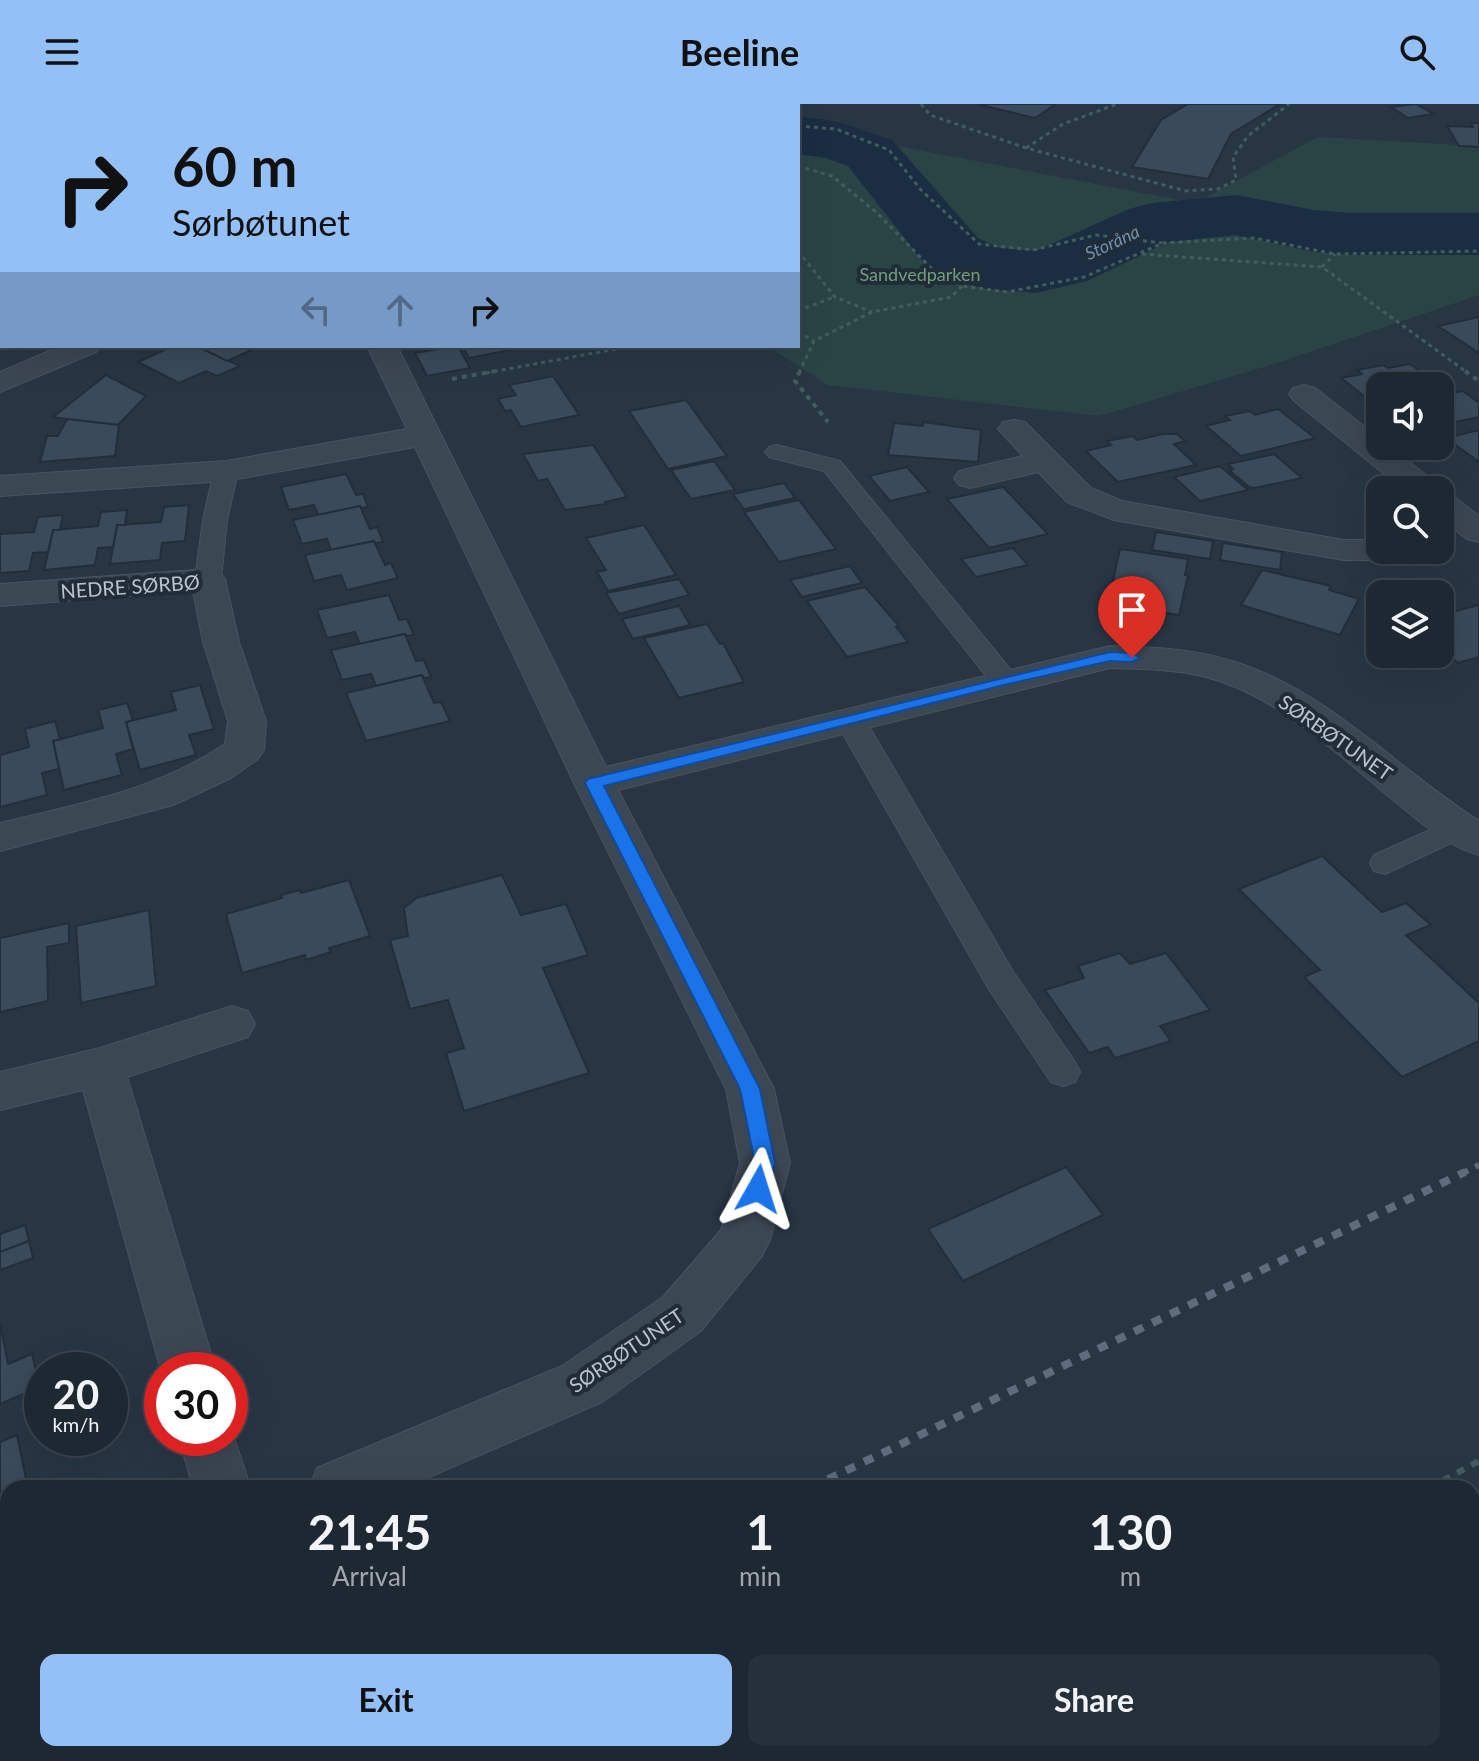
<!DOCTYPE html>
<html lang="en">
<head>
<meta charset="utf-8">
<style>
	:root { --surface:#1e2833; --page:#26303b; --text:#f1f3f6; --muted:#a1a6ac; --line:#3c444e; --accent:#94c0f8 }
	body { margin:0; font-family:Lato,sans-serif; background:var(--page); color:var(--text); height:100vh; display:flex; flex-direction:column; font-size:30px; white-space:nowrap }
	* { box-sizing:border-box; margin:0 }
	p { font-size:26px; color:var(--muted) }
	.icon { flex:none; width:44px; height:44px; fill:none; stroke:currentColor; stroke-width:2; stroke-linecap:round; stroke-linejoin:round }
	.map { position:relative; flex:1; overflow:hidden }
	.sheet { position:absolute; left:0px; top:1376px; width:1480px; height:282px; display:flex; flex-direction:column; background:var(--surface); border-radius:24px 24px 0 0; box-shadow:0 8px 32px #0002,0 0 0 2px var(--line) }
	.sheet>* { flex:none }
	.banner { position:absolute; left:0px; top:0px; width:800px; height:244px; box-shadow:0 8px 32px #0002,0 0 0 2px var(--line); background:#94c0f8; color:#111; overflow:hidden }
	.buttons { position:absolute; left:1366px; top:268px; display:grid; gap:16px }
	.buttons a { display:grid; place-items:center; width:88px; height:88px; border-radius:16px; background:var(--surface); box-shadow:0 8px 32px #0002,0 0 0 2px var(--line); font-size:40px }
	.speed { position:absolute; left:24px; top:1248px; display:flex; gap:16px; font-size:40px; font-weight:700; text-align:center }
	.speed>* { display:grid; place-content:center; width:104px; height:104px; border-radius:50%; background:var(--surface); box-shadow:0 8px 32px #0002,0 0 0 2px var(--line); line-height:1 }
	.speed small { font-size:20px; font-weight:400 }
	.speed .limit { border:12px solid #d22; background:#fff; color:#111 }
	.pin { position:absolute; display:grid; place-items:center; width:68px; height:68px; color:#fff; margin:-82px -34px; border-radius:50% 50% 50% 0; rotate:-45deg; box-shadow:0 0 8px #0007 }
	.pin .icon { rotate:45deg }
	.me { position:absolute; width:88px; margin:-44px; rotate:6deg; stroke-linejoin:round; filter:drop-shadow(0 0 6px #0008) }
	.turn { display:flex; align-items:center; gap:28px; height:168px; padding:0 40px; font-size:36px }
	.turn .icon { width:104px; height:104px; stroke-width:2.5 }
	.turn b { display:block; font-size:56px; line-height:68px }
	.lanes { display:flex; align-items:center; height:76px; padding:0 40px; background:#0003; justify-content:center; gap:40px; direction:ltr }
	.lanes .off { opacity:.35 }
	.eta { display:flex; justify-content:space-evenly; align-items:center; height:136px; text-align:center }
	.eta b { font-size:48px; font-weight:700; line-height:56px }
	.action { display:flex; gap:16px; margin-top:auto; padding:16px 40px }
	.action a { flex:1; height:92px; border-radius:16px; background:var(--accent); color:#111; font-size:32px; font-weight:700; line-height:92px; text-align:center }
	.action a+a { background:var(--page); color:var(--text) }
	header { display:flex; justify-content:space-between; align-items:center; height:104px; padding:0 40px; background:var(--accent); color:#111; font-size:36px; font-weight:700 }
	.map>svg:first-child { display:block }
	.green { fill:#2a4445 }
	.lines { fill:none; stroke-linecap:round; stroke-linejoin:round }
	.river { fill:#1a2d43; fill-rule:evenodd }
	.building { fill:#3a4a5a; stroke:#232e3b; stroke-width:2 }
	.service-casing { stroke:#495360; stroke-width:2 }
	.minor-casing { stroke:#495360; stroke-width:2 }
	.path-far2 { stroke:#435c5d; stroke-width:3; stroke-dasharray:4 4; stroke-linecap:butt }
	.path-far1 { stroke:#435c5d; stroke-width:4; stroke-dasharray:5 5; stroke-linecap:butt }
	.path { stroke:#435c5d; stroke-width:6; stroke-dasharray:8 8; stroke-linecap:butt }
	.service { fill:#3c4754; fill-rule:evenodd }
	.minor { fill:#3c4754; fill-rule:evenodd }
	.rail-far1 { stroke:#5e6c7b; stroke-width:6; stroke-dasharray:8 8; stroke-linecap:butt }
	.rail { stroke:#5e6c7b; stroke-width:8; stroke-dasharray:10 10; stroke-linecap:butt }
	.route { fill:#1a73e8; stroke:#114b97; stroke-width:2 }
	.labels { text-anchor:middle; dominant-baseline:central; stroke-width:8; stroke-linejoin:round; paint-order:stroke }
	.far-water-label { font-size:18px; font-style:italic; fill:#738fac; stroke:#212c39 }
	.far-park-label { font-size:18px; fill:#719e79; stroke:#212c39 }
	.street-label { font-size:20px; fill:#bac2cd; stroke:#212c39 }
</style>
</head>
<body>
<header><svg class="icon" aria-label="menu" viewBox="0 0 24 24"><path d="M4 6h16M4 12h16M4 18h16"/></svg>Beeline<svg class="icon" aria-label="search" viewBox="0 0 24 24"><circle cx="10" cy="10" r="6"/><path d="M15 15l6 6"/></svg></header>
<div class="map">
<svg width="1479" height="1657" viewBox="0 0 1479 1657">
	<rect width="100%" height="100%" fill="#283644"/>
	<g class="green">
		<polygon points="425,0 685,0 695,2 356,2"/>
		<polygon points="798,23 1195,99 1318,33 1479,42 1479,191 1277,259 1099,312 828,281 767,242 798,242"/>
	</g>
	<g class="lines">
		<g class="river">
			<polygon points="798,12 839,18 892,36 978,134 1000,144 1036,147 1129,105 1153,99 1236,91 1314,106 1351,109 1479,109 1479,151 1351,151 1314,148 1236,131 1168,138 1087,177 1036,189 987,185 962,179 928,164 848,62 826,54 798,50"/>
			<polygon points="0,93 2,93 0,134"/>
		</g>
	</g>
	<g class="building">
		<polygon points="310,0 394,0 395,2 311,2"/>
		<polygon points="977,0 1056,0 1035,14"/>
		<polygon points="1188,0 1280,0 1231,30 1208,75 1132,63 1161,16"/>
		<polygon points="1416,0 1433,10 1408,14 1391,3"/>
		<polygon points="1471,19 1479,19 1479,43 1459,42 1447,22 1473,23"/>
		<polygon points="1479,213 1479,249 1438,222"/>
		<polygon points="173,242 197,242 240,262 217,272 206,267 179,279 138,258"/>
		<polygon points="197,242 260,242 227,257"/>
		<polygon points="458,242 470,264 427,272 415,249"/>
		<polygon points="462,242 530,242 469,254"/>
		<polygon points="1410,260 1447,287 1440,288 1440,282 1380,282 1380,301 1377,302 1341,274 1362,270 1357,266 1383,261 1388,264"/>
		<polygon points="106,271 146,292 116,323 53,313"/>
		<polygon points="553,272 579,311 521,323 511,306 505,307 498,295 516,291 509,281"/>
		<polygon points="1463,287 1479,299 1479,313 1450,319 1440,311 1440,291"/>
		<polygon points="686,296 727,352 668,365 629,307"/>
		<polygon points="1278,305 1315,334 1241,352 1206,322 1230,316 1225,312 1250,307 1255,311"/>
		<polygon points="67,315 119,321 115,352 40,358 47,332 58,332"/>
		<polygon points="923,318 981,326 978,358 888,351 894,319 923,322"/>
		<polygon points="1479,326 1479,358 1446,334"/>
		<polygon points="1163,330 1177,330 1185,337 1174,340 1196,361 1118,378 1086,347 1111,341 1107,337 1133,332 1137,336"/>
		<polygon points="593,341 627,393 605,398 606,400 565,406 547,375 538,377 523,350"/>
		<polygon points="1274,350 1302,374 1255,384 1249,383 1229,366 1233,365 1228,360"/>
		<polygon points="714,357 735,386 691,395 671,366"/>
		<polygon points="1220,362 1248,386 1200,397 1174,373"/>
		<polygon points="907,363 929,388 890,397 869,372"/>
		<polygon points="346,370 356,391 363,390 368,403 318,411 314,401 289,406 281,383"/>
		<polygon points="784,379 795,394 744,405 733,390"/>
		<polygon points="1003,383 1048,430 989,444 947,395"/>
		<polygon points="799,396 836,445 779,458 744,408"/>
		<polygon points="189,401 185,437 162,439 160,456 110,460 117,421 161,418 164,403"/>
		<polygon points="360,402 370,425 377,423 383,438 331,446 327,435 302,440 293,416"/>
		<polygon points="127,406 125,421 117,421 113,443 98,444 95,461 44,466 53,426 98,422 101,408"/>
		<polygon points="63,411 60,426 53,426 48,448 33,449 29,467 0,469 0,430 34,428 38,413"/>
		<polygon points="644,421 676,471 608,487 597,468 606,466 586,434"/>
		<polygon points="1156,428 1213,437 1210,455 1152,446"/>
		<polygon points="374,437 385,461 391,459 398,474 347,486 341,471 314,477 305,451"/>
		<polygon points="1223,439 1282,448 1280,466 1220,456"/>
		<polygon points="1013,444 1028,461 976,473 961,455"/>
		<polygon points="1120,445 1188,455 1185,471 1188,471 1179,511 1108,499"/>
		<polygon points="850,462 862,479 802,493 790,476"/>
		<polygon points="1262,466 1331,482 1329,486 1359,495 1340,531 1241,501"/>
		<polygon points="679,475 689,491 619,510 606,489"/>
		<polygon points="865,483 899,522 896,523 908,538 847,553 807,497"/>
		<polygon points="389,491 399,516 407,515 414,531 406,532 405,530 360,540 355,528 327,534 317,506"/>
		<polygon points="1479,501 1479,553 1458,559 1440,543 1440,511"/>
		<polygon points="679,502 690,521 633,535 622,515"/>
		<polygon points="707,520 720,540 723,539 744,578 679,594 644,534"/>
		<polygon points="405,530 416,557 424,556 431,573 423,574 422,571 376,582 371,570 342,576 331,546"/>
		<polygon points="422,571 434,599 441,598 450,617 366,637 346,589"/>
		<polygon points="200,581 214,625 189,631 196,651 140,666 126,618 176,606 171,588"/>
		<polygon points="127,599 133,616 126,618 133,645 116,650 122,671 64,686 53,637 103,624 98,606"/>
		<polygon points="55,617 60,635 53,637 59,665 42,669 47,691 0,703 0,651 29,643 25,625"/>
		<polygon points="1322,752 1382,808 1406,799 1431,821 1406,831 1479,899 1479,937 1402,973 1304,873 1320,866 1239,785"/>
		<polygon points="502,771 521,811 566,800 588,851 543,864 589,969 464,1007 446,949 464,944 448,896 410,905 390,836 408,832 404,804 416,794"/>
		<polygon points="349,776 370,832 329,844 331,848 306,856 305,851 242,869 226,810 282,794 281,791 300,786 301,789"/>
		<polygon points="149,806 156,882 81,899 76,822"/>
		<polygon points="69,819 69,839 47,843 48,897 0,908 0,834"/>
		<polygon points="1120,849 1130,860 1166,849 1210,906 1160,922 1171,937 1115,954 1108,943 1089,949 1045,886 1084,874 1078,862"/>
		<polygon points="1066,1063 1103,1111 963,1177 928,1125"/>
		<polygon points="25,1121 29,1137 0,1148 0,1130"/>
		<polygon points="29,1137 33,1154 0,1166 0,1148"/>
		<polygon points="0,1218 8,1260 32,1250 40,1283 0,1300"/>
		<polygon points="17,1331 28,1384 8,1384 8,1413 0,1416 0,1338"/>
	</g>
	<g class="lines">
		<g class="service-casing">
			<g id="service">
				<polygon points="777,341 840,357 1014,570 1018,576 1014,582 1004,585 994,582 824,367 769,353 765,348 769,343"/>
				<polygon points="226,360 234,362 238,367 227,416 221,475 217,480 199,480 195,475 203,416 214,367 218,362"/>
				<polygon points="849,607 859,610 871,626 1014,869 1075,958 1080,968 1075,978 1063,982 1051,978 990,887 835,616 839,610"/>
				<polygon points="1457,714 1468,717 1472,724 1468,731 1385,770 1374,767 1370,759 1374,751"/>
			</g>
		</g>
		<g class="minor-casing">
			<g id="minor">
				<polygon points="61,242 101,242 96,248 0,288 0,268"/>
				<path d="M 367,242 L 397,242 L 606,663 L 1110,542 C 1155,543 1201,545 1244,561 C 1334,593 1399,666 1479,717 L 1479,751 C 1445,742 1415,713 1387,691 C 1332,645 1273,589 1202,572 C 1172,565 1141,565 1110,564 L 618,686 L 774,985 L 790,1059 L 770,1136 L 762,1152 L 701,1227 L 602,1298 L 404,1384 L 309,1384 L 317,1364 L 562,1262 L 663,1193 L 721,1126 L 740,1059 L 726,985 L 574,679 L 415,343 L 226,377 L 0,392 L 0,372 L 226,357 L 407,325 Z"/>
				<polygon points="1304,281 1315,284 1380,335 1380,342 1389,342 1436,379 1440,386 1440,387 1404,386 1293,296 1289,290 1293,284"/>
				<polygon points="1014,316 1025,318 1091,384 1122,397 1344,436 1380,436 1380,446 1430,446 1425,453 1413,456 1344,456 1114,416 1067,398 1038,368 970,384 959,381 954,374 959,367 1023,352 998,325 1003,318"/>
				<polygon points="1440,388 1452,391 1479,412 1479,438 1467,435 1440,414"/>
				<path d="M 208,465 L 220,468 L 225,475 L 239,538 L 266,617 L 264,646 L 258,655 L 231,674 L 173,701 L 0,747 L 0,719 C 79,700 157,686 225,640 L 228,617 L 203,538 L 193,487 L 0,502 L 0,480 Z"/>
				<polygon points="232,902 248,907 255,920 248,933 127,973 216,1266 162,1266 162,1270 83,986 0,1006 0,968 100,944"/>
				<polygon points="230,1322 251,1384 193,1384 179,1334 230,1334"/>
				<polygon points="8,1479 8,1541 0,1542 0,1480"/>
			</g>
		</g>
		<g class="path-far2">
			<polyline points="921,0 930,11 1026,44 1186,87 1218,85 1236,76 1233,53 1248,32 1289,0"/>
			<polyline points="798,22 836,25 889,46 921,86 979,140 1033,146 1096,131 1162,139"/>
			<polyline points="1026,44 1063,20 1117,0"/>
			<polyline points="798,62 832,72 876,108 932,165 962,182 1007,188 1084,173 1163,139 1254,134 1335,150 1479,147"/>
			<polyline points="798,147 835,193 872,208"/>
			<polyline points="1142,150 1322,163 1468,269"/>
			<polyline points="1322,163 1335,150"/>
			<polyline points="798,207 834,193"/>
			<polyline points="798,228 814,237"/>
			<polyline points="486,269 632,242"/>
			<polyline points="799,269 814,237 872,208 951,193 962,182"/>
		</g>
		<g class="path-far1">
			<polyline points="800,267 795,277 828,318"/>
			<polyline points="1465,267 1479,277"/>
			<polyline points="452,275 496,267"/>
		</g>
		<g class="path">
			<polyline points="1429,1384 1479,1357"/>
			<polyline points="933,1657 946,1650"/>
		</g>
		<use href="#service" class="service"/>
		<use href="#minor" class="minor"/>
		<polyline class="rail-far1" points="1461,1070 1479,1061"/>
		<g class="rail">
			<polyline points="810,1384 1465,1068"/>
			<polyline points="245,1657 259,1650"/>
		</g>
	</g>
	<polygon class="route" points="1110,548 1132,549 1140,554 1132,558 1110,557 1004,581 604,682 760,985 775,1059 765,1091 758,1093 751,1091 748,1085 755,1059 740,985 585,679 588,675"/>
	<g class="labels">
		<g class="far-water-label">
			<text transform="translate(1112 138) rotate(-25)">Storåna</text>
		</g>
		<g class="far-park-label">
			<text x="920" y="170">Sandvedparken</text>
		</g>
		<g class="street-label">
			<text transform="translate(130 482) rotate(-4)">NEDRE SØRBØ</text>
			<text transform="translate(1336 633) rotate(35)">SØRBØTUNET</text>
			<text transform="translate(626 1246) rotate(-34)">SØRBØTUNET</text>
		</g>
	</g>
</svg>
<div class="buttons">
<a><svg class="icon" aria-label="sound" viewBox="0 0 24 24"><path d="M4 9h4l5-4v14l-5-4H4zM17 9q2 3 0 6"/></svg></a>
<a><svg class="icon" aria-label="search" viewBox="0 0 24 24"><circle cx="10" cy="10" r="6"/><path d="M15 15l6 6"/></svg></a>
<a><svg class="icon" aria-label="layers" viewBox="0 0 24 24"><path d="M12 4l9 5-9 5-9-5zM3 14l9 5 9-5"/></svg></a>
</div>
<div class="speed"><div>20<small>km/h</small></div><div class="limit">30</div></div>
<div class="pin" style="left:1132px;top:554px;background:#d93025"><svg class="icon" aria-label="arrive" viewBox="0 0 24 24"><path d="M6 21V4h12l-3 4 3 4H6"/></svg></div>
<svg class="me" style="left:758px;top:1085px" viewBox="-20 -20 40 40"><path d="M0-17L14 15 0 8-14 15z" fill="#1a73e8" stroke="#fff" stroke-width="4"/></svg>
<div class="banner">
<div class="turn"><svg class="icon" aria-label="right" viewBox="0 0 24 24"><path d="M7 20v-9h11M14 6l5 5-5 5"/></svg><div><b>60 m</b>Sørbøtunet</div></div>
<div class="lanes"><svg class="icon off" aria-label="left" viewBox="0 0 24 24"><path d="M17 20v-9H6M10 6l-5 5 5 5"/></svg><svg class="icon off" aria-label="ahead" viewBox="0 0 24 24"><path d="M12 20V5M6 11l6-6 6 6"/></svg><svg class="icon" aria-label="right" viewBox="0 0 24 24"><path d="M7 20v-9h11M14 6l5 5-5 5"/></svg></div>
</div>
<section class="sheet">
<div class="eta">
<div><b>21:45</b><p>Arrival</p></div>
<div><b>1</b><p>min</p></div>
<div><b>130</b><p>m</p></div>
</div>
<div class="action"><a>Exit</a><a>Share</a></div>
</section>
</div>
</body>
</html>
